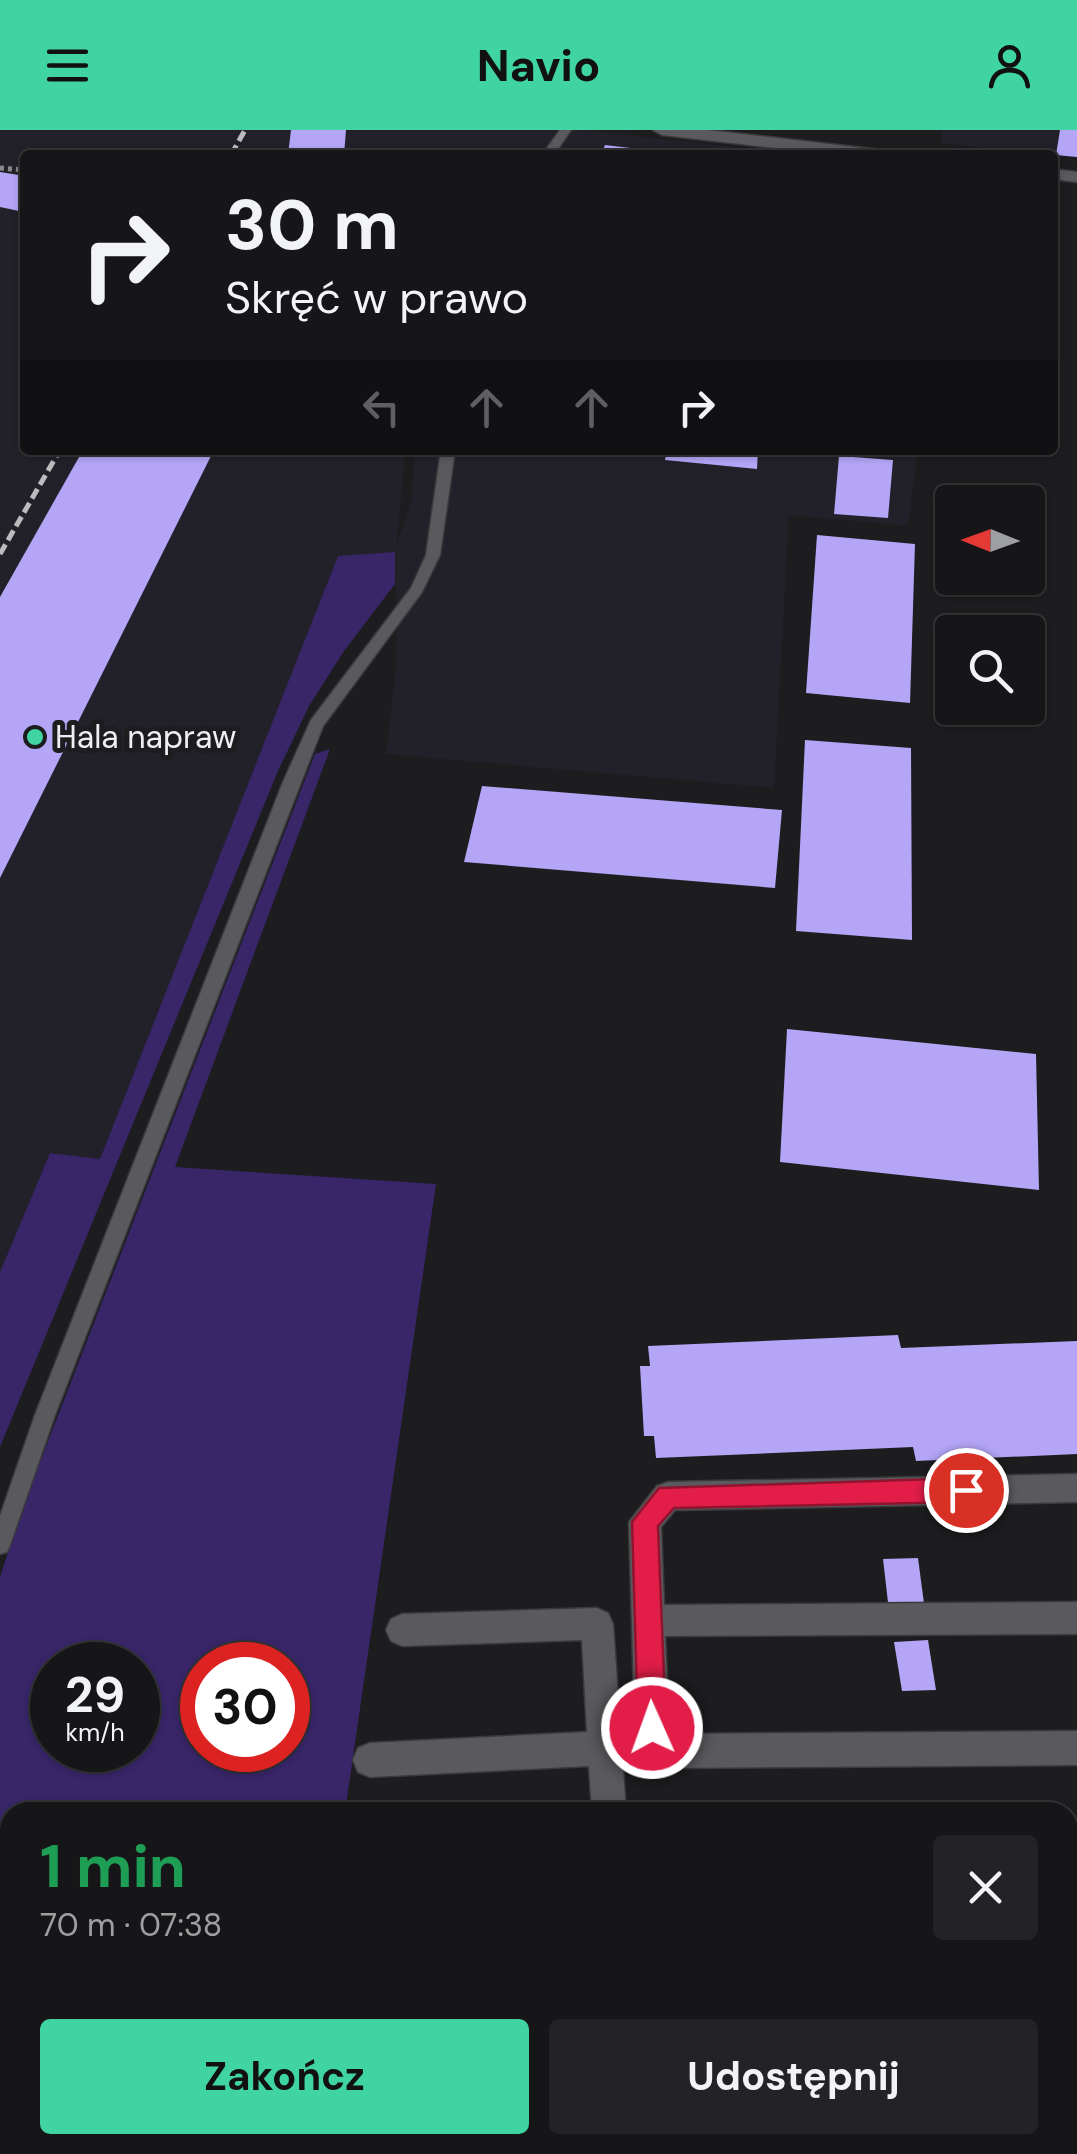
<!DOCTYPE html>
<html lang="pl">
<head>
<meta charset="utf-8">
<style>
	:root { --surface:#161517; --page:#232224; --text:#f1f3f6; --muted:#9e9fa1; --line:#353436; --accent:#3fd4a2 }
	body { margin:0; font-family:"DM Sans",sans-serif; background:var(--page); color:var(--text); height:100vh; display:flex; flex-direction:column; font-size:38px; white-space:nowrap }
	* { box-sizing:border-box; margin:0 }
	p { font-size:32px; color:var(--muted) }
	.icon { flex:none; width:55px; height:55px; fill:none; stroke:currentColor; stroke-width:2; stroke-linecap:round; stroke-linejoin:round }
	.map { position:relative; flex:1; overflow:hidden }
	.side { position:absolute; left:0px; top:1672px; width:1078px; height:352px; display:flex; flex-direction:column; background:var(--surface); border-radius:30px 30px 0 0; box-shadow:0 2px 8px #0004,0 0 0 2px var(--line) }
	.side>* { flex:none }
	.guide { position:absolute; left:20px; top:20px; width:1038px; height:305px; border-radius:10px; box-shadow:0 2px 8px #0004,0 0 0 2px var(--line); background:#161517; color:var(--text); overflow:hidden }
	.needle { width:65px; rotate:271deg }
	.buttons { position:absolute; left:935px; top:355px; display:grid; gap:20px }
	.buttons a { display:grid; place-items:center; width:110px; height:110px; border-radius:10px; background:var(--surface); box-shadow:0 2px 8px #0004,0 0 0 2px var(--line); font-size:50px }
	.speed { position:absolute; left:30px; top:1512px; display:flex; gap:20px; font-size:50px; font-weight:700; text-align:center }
	.speed>* { display:grid; place-content:center; width:130px; height:130px; border-radius:50%; background:var(--surface); box-shadow:0 2px 8px #0004,0 0 0 2px var(--line); line-height:1 }
	.speed small { font-size:25px; font-weight:400 }
	.speed .limit { border:15px solid #d22; background:#fff; color:#111 }
	.pin { position:absolute; display:grid; place-items:center; width:85px; height:85px; color:#fff; margin:-42px; border:5px solid #fff; border-radius:50%; box-shadow:0 2px 10px #0007 }
	.me { position:absolute; width:110px; margin:-55px; rotate:358deg; stroke-linejoin:round; filter:drop-shadow(0 0 8px #0008) }
	.turn { display:flex; align-items:center; gap:35px; height:210px; padding:0 40px; font-size:45px }
	.turn .icon { width:130px; height:130px; stroke-width:2.5 }
	.turn b { display:block; font-size:70px; line-height:85px }
	.lanes { display:flex; align-items:center; height:95px; padding:0 40px; background:#0003; justify-content:center; gap:50px; direction:ltr }
	.lanes .off { opacity:.35 }
	.round { display:grid; place-items:center; flex:none; width:105px; height:105px; border-radius:10px; background:var(--page) }
	.head { display:flex; align-items:center; justify-content:space-between; height:170px; padding:0 40px }
	h1 { font-size:60px; font-weight:700; line-height:75px; color:#1e9e55 }
	.cta { display:flex; gap:20px; margin-top:auto; padding:20px 40px }
	.cta a { flex:1; height:115px; border-radius:10px; background:var(--accent); color:#111; font-size:40px; font-weight:700; line-height:115px; text-align:center }
	.cta a+a { background:var(--page); color:var(--text) }
	header { display:flex; justify-content:space-between; align-items:center; height:130px; padding:0 40px; background:var(--accent); color:#111; font-size:45px; font-weight:700 }
	.map>svg:first-child { display:block }
	.built { fill:#22212a }
	.green { fill:#382669; fill-rule:evenodd }
	.building { fill:#b4a5f6 }
	.lines { fill:none; stroke-linecap:round; stroke-linejoin:round }
	.service-casing { stroke:#3a3a3c; stroke-width:3 }
	.minor-casing { stroke:#3a3a3c; stroke-width:3 }
	.path { stroke:#89888b; stroke-width:5; stroke-dasharray:4 4; stroke-linecap:butt }
	.service { fill:#5a5a5e; fill-rule:evenodd }
	.minor { fill:#5a5a5e; fill-rule:evenodd }
	.rail { stroke:#bcbbbe; stroke-width:5; stroke-dasharray:11 5; stroke-linecap:butt }
	.route { fill:#e11d48; stroke:#92132f; stroke-width:2.5 }
	.poi-dot { fill:#3fd4a2; stroke:#1d1c1f; stroke-width:4 }
	.labels { text-anchor:middle; dominant-baseline:central; stroke-width:10; stroke-linejoin:round; paint-order:stroke }
	.poi-label { font-size:32px; fill:#efeff1; stroke:#1d1c1f; text-anchor:start }
</style>
</head>
<body>
<header><svg class="icon" aria-label="menu" viewBox="0 0 24 24"><path d="M4 6h16M4 12h16M4 18h16"/></svg>Navio<svg class="icon" aria-label="person" viewBox="0 0 24 24"><circle cx="12" cy="8" r="4"/><path d="M4 21q1-7 8-7t8 7"/></svg></header>
<div class="map">
<svg width="1077" height="2024" viewBox="0 0 1077 2024">
	<rect width="100%" height="100%" fill="#1d1c1f"/>
	<g class="built">
		<polygon points="0,0 583,0 806,25 25,25 25,320 406,320 396,416 411,373 415,320 918,320 908,396 789,385 774,658 386,624 396,538 395,422 338,427 100,1029 50,1023 0,1142"/>
		<polygon points="942,0 1077,0 1077,28 940,13"/>
	</g>
	<g class="green">
		<polygon points="395,422 395,454 344,521 309,576 278,641 0,1317 0,1142 50,1023 100,1029 338,426"/>
		<path d="M 330,619 L 175,1037 L 436,1054 L 345,1682 L 10,1682 L 10,2015 L 252,2015 L 249,2024 L 0,2024 L 0,1447 L 24,1373 L 315,624 ZM 52,1535 L 138,1535 L 138,1620 L 52,1620 ZM 202,1535 L 288,1535 L 288,1620 L 202,1620 Z"/>
	</g>
	<g class="building">
		<polygon points="291,0 346,0 344,25 288,25"/>
		<polygon points="1060,0 1077,0 1077,27 1056,25"/>
		<polygon points="605,15 673,23 673,25 601,25"/>
		<polygon points="0,42 25,46 25,73 19,81 0,77"/>
		<polygon points="83,320 214,320 0,748 0,467"/>
		<polygon points="667,320 758,320 757,339 665,330"/>
		<polygon points="839,326 893,330 888,388 834,384"/>
		<polygon points="817,405 915,414 910,573 806,563"/>
		<polygon points="805,610 911,618 912,810 796,801"/>
		<polygon points="482,656 782,680 775,758 464,732"/>
		<polygon points="787,899 1036,924 1039,1060 780,1032"/>
		<polygon points="898,1205 901,1218 1077,1211 1077,1324 916,1331 913,1317 656,1328 654,1306 644,1306 640,1236 650,1236 648,1216"/>
		<polygon points="918,1428 925,1481 889,1481 883,1429"/>
		<polygon points="928,1510 936,1560 902,1561 894,1512"/>
		<rect x="1068" y="1707" width="9" height="156"/>
	</g>
	<g class="lines">
		<g class="service-casing">
			<g id="service">
				<polygon points="560,0 571,0 554,25 542,25"/>
				<polygon points="441,320 455,320 440,425 422,462 323,596 55,1285 10,1415 7,1422 0,1424 0,1386 35,1285 283,652 311,590 411,458 426,425"/>
			</g>
		</g>
		<g class="minor-casing">
			<g id="minor">
				<polygon points="653,0 707,0 881,20 890,25 835,25 662,5"/>
				<polygon points="1052,39 1077,42 1077,52 1052,49"/>
				<path d="M 1077,1344 L 1077,1372 L 675,1380 L 661,1397 L 664,1475 L 1077,1472 L 1077,1504 L 665,1506 L 669,1592 L 677,1604 L 1077,1601 L 1077,1635 L 669,1638 C 652,1631 642,1615 635,1598 L 629,1392 L 657,1356 L 668,1352 Z"/>
				<polygon points="597,1478 608,1483 613,1494 626,1682 592,1682 589,1636 370,1647 358,1642 353,1630 358,1618 370,1613 587,1602 582,1510 402,1516 391,1511 386,1500 391,1489 402,1484"/>
				<polygon points="1077,1943 1077,1981 1068,1981 1068,1944"/>
			</g>
		</g>
		<polyline class="path" points="0,38 25,40"/>
		<use href="#service" class="service"/>
		<use href="#minor" class="minor"/>
		<g class="rail">
			<polyline points="231,25 245,0"/>
			<polyline points="0,424 60,320"/>
		</g>
	</g>
	<polygon class="route" points="966,1348 975,1352 978,1360 975,1369 966,1372 674,1378 658,1396 666,1598 662,1608 652,1612 642,1608 638,1598 632,1392 659,1358"/>
	<circle class="poi-dot" cx="35" cy="607" r="10"/>
	<g class="labels">
		<g class="poi-label">
			<text x="55" y="607">Hala napraw</text>
		</g>
	</g>
</svg>
<div class="buttons">
<a><svg class="needle" viewBox="-14 -14 28 28"><path d="M0-13l5 13h-10z" fill="#e53935"/><path d="M0 13l5-13h-10z" fill="#9e9fa1"/></svg></a>
<a><svg class="icon" aria-label="search" viewBox="0 0 24 24"><circle cx="10" cy="10" r="6"/><path d="M15 15l6 6"/></svg></a>
</div>
<div class="speed"><div>29<small>km/h</small></div><div class="limit">30</div></div>
<div class="pin" style="left:966px;top:1360px;background:#d93025"><svg class="icon" aria-label="arrive" viewBox="0 0 24 24"><path d="M6 21V4h12l-3 4 3 4H6"/></svg></div>
<svg class="me" style="left:652px;top:1598px" viewBox="-20 -20 40 40"><circle r="17" fill="#e11d48" stroke="#fff" stroke-width="3"/><path d="M0-11L8 9 0 5-8 9z" fill="#fff"/></svg>
<div class="guide">
<div class="turn"><svg class="icon" aria-label="right" viewBox="0 0 24 24"><path d="M7 20v-9h11M14 6l5 5-5 5"/></svg><div><b>30 m</b>Skręć w prawo</div></div>
<div class="lanes"><svg class="icon off" aria-label="left" viewBox="0 0 24 24"><path d="M17 20v-9H6M10 6l-5 5 5 5"/></svg><svg class="icon off" aria-label="ahead" viewBox="0 0 24 24"><path d="M12 20V5M6 11l6-6 6 6"/></svg><svg class="icon off" aria-label="ahead" viewBox="0 0 24 24"><path d="M12 20V5M6 11l6-6 6 6"/></svg><svg class="icon" aria-label="right" viewBox="0 0 24 24"><path d="M7 20v-9h11M14 6l5 5-5 5"/></svg></div>
</div>
<section class="side">
<div class="head"><div><h1>1 min</h1><p>70 m · 07:38</p></div><a class="round"><svg class="icon" aria-label="close" viewBox="0 0 24 24"><path d="M6 6l12 12M18 6L6 18"/></svg></a></div>
<div class="cta"><a>Zakończ</a><a>Udostępnij</a></div>
</section>
</div>
</body>
</html>
